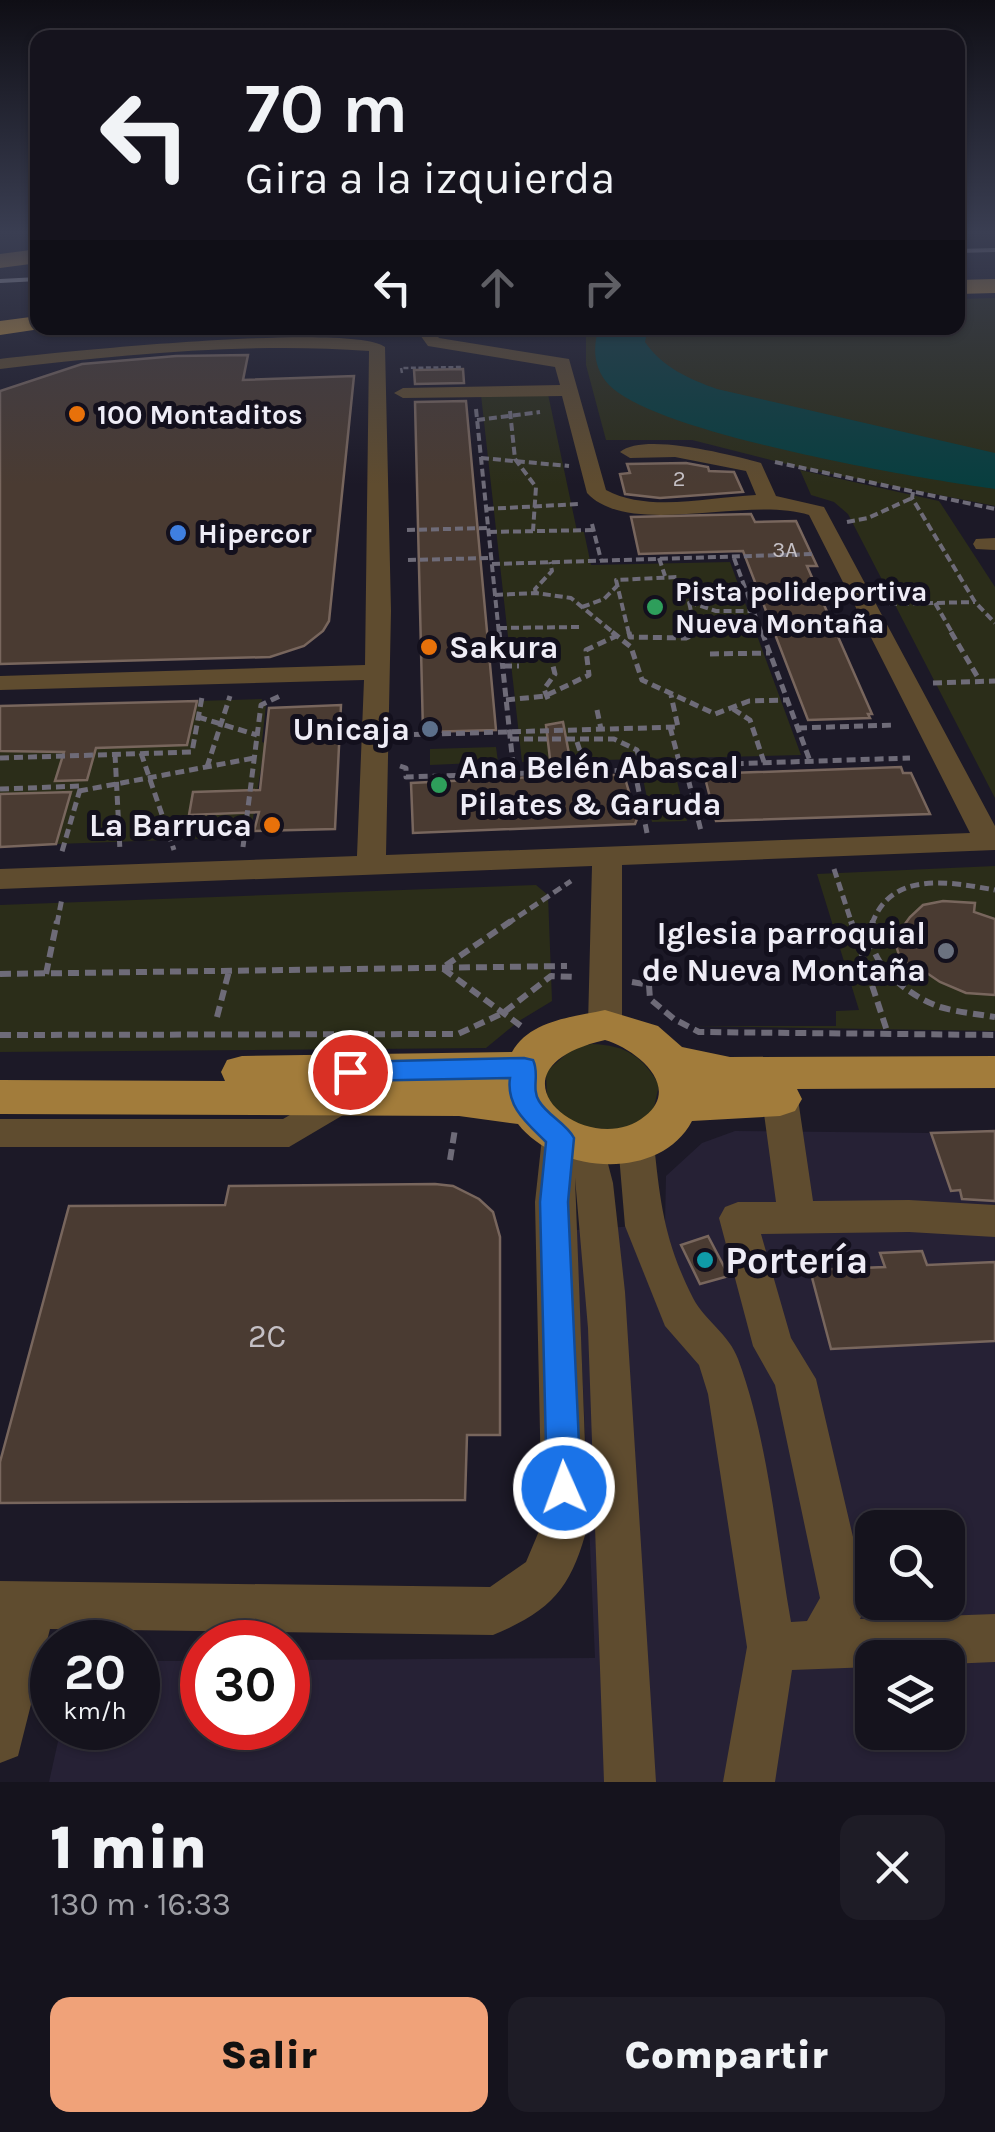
<!DOCTYPE html>
<html lang="es">
<head>
<meta charset="utf-8">
<style>
	:root { --surface:#15131d; --page:#1e1c26; --text:#f1f3f6; --muted:#9d9ea4; --line:#34323b; --accent:#f0a279 }
	body { margin:0; font-family:Karla,sans-serif; background:var(--page); color:var(--text); height:100vh; display:flex; flex-direction:column; font-size:38px; white-space:nowrap }
	* { box-sizing:border-box; margin:0 }
	p { font-size:32px; color:var(--muted) }
	.icon { flex:none; width:55px; height:55px; fill:none; stroke:currentColor; stroke-width:2; stroke-linecap:round; stroke-linejoin:round }
	.map { position:relative; height:1782px; overflow:hidden }
	.panel { display:flex; flex-direction:column; background:var(--surface); flex:1 }
	.panel>* { flex:none }
	.top-card { position:absolute; left:30px; top:30px; width:935px; height:305px; border-radius:20px; box-shadow:0 2px 8px #0004,0 0 0 2px var(--line); background:#15131d; color:var(--text); overflow:hidden }
	.fabs { position:absolute; left:855px; top:1510px; display:grid; gap:20px }
	.fabs a { display:grid; place-items:center; width:110px; height:110px; border-radius:20px; background:var(--surface); box-shadow:0 2px 8px #0004,0 0 0 2px var(--line); font-size:50px }
	.speed { position:absolute; left:30px; top:1620px; display:flex; gap:20px; font-size:50px; font-weight:700; text-align:center }
	.speed>* { display:grid; place-content:center; width:130px; height:130px; border-radius:50%; background:var(--surface); box-shadow:0 2px 8px #0004,0 0 0 2px var(--line); line-height:1 }
	.speed small { font-size:25px; font-weight:400 }
	.speed .limit { border:15px solid #d22; background:#fff; color:#111 }
	.pin { position:absolute; display:grid; place-items:center; width:85px; height:85px; color:#fff; margin:-42px; border:5px solid #fff; border-radius:50%; box-shadow:0 2px 10px #0007 }
	.me { position:absolute; width:110px; margin:-55px; rotate:358deg; stroke-linejoin:round; filter:drop-shadow(0 0 8px #0008) }
	.turn { display:flex; align-items:center; gap:35px; height:210px; padding:0 50px; font-size:45px }
	.turn .icon { width:130px; height:130px; stroke-width:2.5 }
	.turn b { display:block; font-size:70px; line-height:85px }
	.lanes { display:flex; align-items:center; height:95px; padding:0 50px; background:#0003; justify-content:center; gap:50px; direction:ltr }
	.lanes .off { opacity:.35 }
	.round { display:grid; place-items:center; flex:none; width:105px; height:105px; border-radius:20px; background:var(--page) }
	.headline { display:flex; align-items:center; justify-content:space-between; height:170px; padding:0 50px }
	h1 { font-size:60px; font-weight:800; line-height:75px }
	.primary-button { display:flex; gap:20px; margin-top:auto; padding:20px 50px }
	.primary-button a { flex:1; height:115px; border-radius:20px; background:var(--accent); color:#111; font-size:40px; font-weight:800; line-height:115px; text-align:center }
	.primary-button a+a { background:var(--page); color:var(--text) }
	.map>svg:first-child { display:block }
	.built { fill:#262135; fill-rule:evenodd }
	.green { fill:#2b2d19 }
	.water { fill:#083e3f }
	.building { fill:#4a3b32; stroke:#78665d; stroke-width:2.5 }
	.lines { fill:none; stroke-linecap:round; stroke-linejoin:round }
	.path-far3 { stroke:#6e6b78; stroke-width:2.5; stroke-dasharray:5 2.5; stroke-linecap:butt }
	.path-far2 { stroke:#6e6b78; stroke-width:4; stroke-dasharray:8 4; stroke-linecap:butt }
	.path-far1 { stroke:#6e6b78; stroke-width:5; stroke-dasharray:9 5; stroke-linecap:butt }
	.path { stroke:#6e6b78; stroke-width:6; stroke-dasharray:11 6; stroke-linecap:butt }
	.minor { fill:#5f4c2f; fill-rule:evenodd }
	.major { fill:#a27c3b; fill-rule:evenodd }
	.highway { fill:#bd8e3e; fill-rule:evenodd }
	.rail { stroke:#bdbbc6; stroke-width:4 }
	.route { fill:#1a73e8; stroke:#114b97; stroke-width:2.5 }
	.food-dot { fill:#e8710a; stroke:#13101d; stroke-width:4 }
	.shop-dot { fill:#3f7fe0; stroke:#13101d; stroke-width:4 }
	.leisure-dot { fill:#2e9e5b; stroke:#13101d; stroke-width:4 }
	.service-dot { fill:#5c6f8a; stroke:#13101d; stroke-width:4 }
	.worship-dot { fill:#6b7280; stroke:#13101d; stroke-width:4 }
	.culture-dot { fill:#0f9aa8; stroke:#13101d; stroke-width:4 }
	.labels { text-anchor:middle; dominant-baseline:central; stroke-width:10; stroke-linejoin:round; paint-order:stroke }
	.far-number-label { font-size:22px; fill:#c5c0c5 }
	.far-poi-label { font-size:28px; font-weight:bold; fill:#eeecf6; stroke:#13101d; text-anchor:start }
	.poi-label { font-size:32px; font-weight:bold; fill:#eeecf6; stroke:#13101d; text-anchor:end }
	.near-number-label { font-size:32px; fill:#c5c0c5 }
	.near-poi-label { font-size:38px; font-weight:bold; fill:#eeecf6; stroke:#13101d; text-anchor:start }
</style>
</head>
<body>
<div class="map">
<svg width="995" height="1782" viewBox="0 0 995 1782">
	<rect width="100%" height="100%" fill="#1c1927"/>
	<path class="built" d="M 735,1131 L 931,1133 L 951,1190 L 995,1191 L 995,1782 L 49,1782 L 61,1728 L 138,1728 L 138,1661 L 202,1661 L 202,1728 L 288,1728 L 288,1660 L 595,1658 L 576,1230 L 665,1224 L 666,1176 L 702,1143 ZM 872,1528 L 948,1528 L 948,1602 L 872,1602 ZM 872,1658 L 948,1658 L 948,1732 L 872,1732 Z"/>
	<g class="green">
		<polygon points="995,298 995,506 806,469 692,440 606,440 586,365 586,328 958,328 958,299"/>
		<polygon points="548,394 577,531 584,532 591,565 730,562 801,755 522,762 481,395"/>
		<polygon points="800,470 939,501 995,587 995,798 848,514 834,502 811,495"/>
		<polygon points="262,699 261,705 266,705 262,742 265,743 250,837 57,844 71,792 0,794 0,751 5,749 188,745 197,701"/>
		<polygon points="496,747 498,762 430,765 430,749"/>
		<polygon points="675,773 687,821 652,822 642,774"/>
		<polygon points="995,866 995,1031 690,1026 836,1026 836,1011 859,1010 817,874"/>
		<polygon points="536,885 548,895 552,1001 519,1021 486,1048 0,1052 0,905"/>
		<path d="M 592,1044 C 626,1045 643,1057 659,1085 L 653,1112 L 624,1131 L 573,1126 L 547,1100 L 546,1072 L 573,1048 Z"/>
	</g>
	<path class="water" d="M 599,328 L 648,328 L 645,342 C 662,367 689,379 717,389 L 995,453 L 995,489 C 920,479 656,434 609,385 C 594,369 592,348 599,328 Z"/>
	<g class="building">
		<polygon points="248,355 243,380 354,376 329,621 323,631 304,646 270,657 0,664 0,391 82,364 176,356"/>
		<polygon points="463,369 464,383 415,384 414,370"/>
		<polygon points="466,401 496,730 423,732 415,402"/>
		<polygon points="686,463 708,467 709,471 734,472 743,492 660,498 625,494 620,474 630,473 627,464"/>
		<polygon points="751,514 755,522 796,521 817,566 807,566 872,714 868,714 870,718 808,720 743,551 639,554 631,517"/>
		<polygon points="197,701 187,745 96,748 87,780 55,781 64,752 0,751 0,706"/>
		<polygon points="341,705 335,829 254,831 259,812 189,815 193,792 260,790 269,708"/>
		<polygon points="563,722 573,775 624,775 637,819 635,824 413,833 411,783 552,776 546,725"/>
		<polygon points="901,767 903,773 911,773 930,814 716,821 704,774"/>
		<polygon points="71,792 56,844 0,847 0,794"/>
		<polygon points="943,901 975,903 974,912 995,919 995,995 966,993 940,982 912,963 906,964 899,955 894,939 910,917 923,905"/>
		<polygon points="995,1131 995,1201 962,1199 960,1190 951,1191 931,1133"/>
		<polygon points="435,1184 453,1186 479,1199 493,1212 500,1237 500,1435 467,1435 465,1500 0,1503 0,1462 69,1206 225,1205 229,1186"/>
		<polygon points="708,1236 729,1276 700,1284 681,1245"/>
		<polygon points="922,1251 927,1265 995,1262 995,1341 831,1349 810,1270 885,1267 880,1253"/>
	</g>
	<g class="lines">
		<polyline class="path-far3" points="402,373 401,368 461,367"/>
		<g class="path-far2">
			<polyline points="476,409 499,634"/>
			<polyline points="510,411 515,459 536,487 533,531"/>
			<polyline points="477,420 540,412"/>
			<polyline points="481,458 569,466"/>
			<polyline points="775,462 995,509"/>
			<polyline points="913,492 912,498 975,602 995,623"/>
			<polyline points="486,509 579,504"/>
			<polyline points="847,522 868,518 912,498"/>
			<polyline points="592,524 601,560"/>
			<polyline points="407,530 488,528"/>
			<polyline points="489,532 593,530"/>
			<polyline points="659,558 665,576"/>
			<polyline points="734,558 762,634"/>
			<polyline points="408,560 491,558"/>
			<polyline points="492,564 814,554"/>
			<polyline points="536,593 535,589 552,571 550,562"/>
			<polyline points="495,595 536,593 571,598 615,634"/>
			<polyline points="689,602 716,611 754,611"/>
			<polyline points="689,602 696,634"/>
			<polyline points="935,603 953,634"/>
			<polyline points="889,604 975,602"/>
			<polyline points="582,607 604,599 617,586"/>
			<polyline points="499,628 579,627"/>
			<polyline points="629,634 616,580 678,577 689,602"/>
		</g>
		<g class="path-far1">
			<polyline points="499,632 514,774"/>
			<polyline points="612,632 631,647 642,680 715,714 749,701 787,700"/>
			<polyline points="629,632 630,637 686,638 699,632"/>
			<polyline points="762,632 810,761"/>
			<polyline points="951,632 980,681"/>
			<polyline points="710,654 770,653"/>
			<polyline points="503,666 519,666"/>
			<polyline points="933,683 995,681"/>
			<polyline points="548,699 544,689 555,674 550,654"/>
			<polyline points="506,700 545,696 589,675 586,650 616,636"/>
			<polyline points="733,709 750,720 764,762"/>
			<polyline points="597,710 601,729"/>
			<polyline points="198,717 257,735"/>
			<polyline points="670,727 680,765"/>
			<polyline points="798,728 895,725"/>
			<polyline points="400,735 678,727 671,695"/>
			<polyline points="510,739 614,739 637,750 641,766"/>
			<polyline points="577,742 587,772"/>
			<polyline points="141,753 174,850"/>
			<polyline points="115,754 120,851"/>
			<polyline points="0,758 192,752 202,697"/>
			<polyline points="400,766 406,768 406,777 635,770"/>
			<polyline points="685,766 701,831"/>
			<polyline points="207,767 230,696"/>
			<polyline points="0,789 81,786 61,855"/>
			<polyline points="79,791 254,758"/>
			<polyline points="647,833 634,767 910,758"/>
			<polyline points="243,847 261,705 280,696"/>
			<polyline points="834,869 852,924"/>
			<polyline points="57,924 62,898"/>
			<polyline points="507,924 571,881"/>
			<path d="M 872,924 C 891,870 950,882 995,890"/>
		</g>
		<g class="path">
			<polyline points="511,921 442,968 521,1026"/>
			<polyline points="851,921 888,1034"/>
			<path d="M 873,921 C 860,960 908,996 940,1007 C 957,1012 977,1014 995,1017"/>
			<polyline points="0,974 567,966"/>
			<polyline points="46,974 57,921"/>
			<polyline points="632,982 649,985 650,999 674,1019 699,1032 995,1035"/>
			<polyline points="217,1017 229,971"/>
			<polyline points="0,1035 458,1034 503,1013 551,976 576,977"/>
			<polyline points="450,1160 455,1129"/>
		</g>
		<g class="minor">
			<path d="M 415,328 L 431,328 L 439,338 L 569,359 L 606,490 C 649,513 709,497 756,495 L 746,471 L 675,457 L 630,458 L 620,452 C 644,432 731,455 761,463 L 776,496 L 824,507 L 995,826 L 995,850 L 622,865 L 622,1025 L 617,1034 L 605,1037 L 593,1034 L 588,1025 L 592,866 L 0,889 L 0,869 L 357,856 L 364,680 L 0,690 L 0,676 L 365,665 L 369,351 C 247,342 122,355 0,369 L 0,359 C 57,352 352,322 385,347 L 391,611 L 386,855 L 970,833 L 809,515 C 748,495 630,539 587,493 L 562,396 L 403,398 L 394,393 L 403,388 L 560,385 L 555,367 L 428,346 Z"/>
			<polygon points="995,538 995,550 976,549 973,544 976,539"/>
			<polygon points="343,1084 355,1088 360,1098 355,1108 289,1147 0,1147 0,1119 283,1119"/>
			<path d="M 780,1085 L 792,1089 L 798,1099 L 813,1201 L 909,1200 L 995,1205 L 995,1237 L 909,1232 L 761,1234 L 791,1338 L 816,1379 L 868,1601 L 860,1619 L 995,1614 L 995,1662 L 948,1664 L 948,1658 L 872,1658 L 872,1667 L 792,1670 L 775,1782 L 723,1782 L 747,1647 L 708,1394 L 699,1365 L 665,1326 L 625,1226 L 618,1143 L 623,1133 L 636,1128 L 649,1133 L 654,1143 C 660,1203 665,1243 693,1298 C 705,1321 729,1334 738,1359 C 768,1439 776,1537 791,1622 L 807,1621 L 820,1598 L 775,1385 L 753,1346 L 719,1218 L 725,1207 L 738,1202 L 776,1202 L 762,1099 L 768,1089 Z"/>
			<path d="M 560,1124 L 573,1128 L 577,1136 L 588,1132 L 601,1137 L 613,1183 L 625,1292 L 656,1782 L 604,1782 L 588,1328 L 575,1178 L 588,1524 C 572,1587 553,1610 493,1635 L 50,1629 L 18,1756 L 0,1763 L 0,1581 L 490,1587 L 526,1562 L 542,1524 L 535,1202 L 542,1138 L 547,1128 Z"/>
		</g>
		<path class="major" d="M 605,1010 L 658,1026 L 682,1047 L 730,1057 L 995,1056 L 995,1088 L 797,1089 L 802,1099 L 795,1111 L 780,1116 L 692,1121 C 660,1182 557,1174 518,1124 L 459,1116 L 0,1114 L 0,1080 L 225,1081 L 221,1072 L 227,1060 L 242,1056 L 512,1052 C 530,1020 573,1017 605,1010 ZM 605,1040 C 634,1048 683,1086 645,1116 C 588,1163 475,1070 605,1040 Z"/>
		<g class="highway">
			<polygon points="38,249 38,263 0,268 0,254"/>
			<polygon points="995,279 995,293 958,294 958,280"/>
			<polygon points="38,316 38,328 47,328 0,335 0,321"/>
		</g>
		<g class="rail">
			<polyline points="958,251 995,250"/>
			<polyline points="0,281 38,279"/>
		</g>
	</g>
	<linearGradient id="sky" x2="0" y2="1"><stop stop-color="#0f0e15"/><stop offset="0.48" stop-color="#3a3e52"/><stop offset="1" stop-color="#3a3e52" stop-opacity="0"/></linearGradient>
	<rect width="995" height="485" fill="url(#sky)"/>
	<path class="route" d="M 524,1058 L 533,1060 C 540,1074 531,1088 539,1101 C 548,1116 566,1123 574,1138 L 568,1202 L 581,1488 L 576,1500 L 564,1505 L 552,1500 L 547,1488 L 540,1202 L 546,1142 C 527,1123 506,1107 510,1078 L 350,1081 L 340,1079 L 336,1072 L 340,1064 L 350,1062 Z"/>
	<g class="food-dot">
		<circle cx="77" cy="414" r="10"/>
		<circle cx="429" cy="647" r="10"/>
		<circle cx="272" cy="825" r="10"/>
	</g>
	<circle class="shop-dot" cx="178" cy="533" r="10"/>
	<g class="leisure-dot">
		<circle cx="655" cy="607" r="10"/>
		<circle cx="439" cy="785" r="10"/>
	</g>
	<circle class="service-dot" cx="430" cy="729" r="10"/>
	<circle class="worship-dot" cx="946" cy="951" r="10"/>
	<circle class="culture-dot" cx="705" cy="1260" r="10"/>
	<g class="labels">
		<g class="far-number-label">
			<text x="679" y="479">2</text>
			<text x="785" y="550">3A</text>
		</g>
		<g class="far-poi-label">
			<text x="97" y="414">100 Montaditos</text>
			<text x="198" y="533">Hipercor</text>
			<text x="675" y="591">Pista polideportiva<tspan x="675" dy="32">Nueva Montaña</tspan></text>
		</g>
		<g class="poi-label">
			<text x="449" y="647" text-anchor="start">Sakura</text>
			<text x="410" y="729">Unicaja</text>
			<text x="459" y="767" text-anchor="start">Ana Belén Abascal<tspan x="459" dy="37">Pilates &amp; Garuda</tspan></text>
			<text x="252" y="825">La Barruca</text>
			<text x="926" y="933">Iglesia parroquial<tspan x="926" dy="37">de Nueva Montaña</tspan></text>
		</g>
		<g class="near-number-label">
			<text x="267" y="1336">2C</text>
		</g>
		<g class="near-poi-label">
			<text x="725" y="1260">Portería</text>
		</g>
	</g>
</svg>
<div class="fabs">
<a><svg class="icon" aria-label="search" viewBox="0 0 24 24"><circle cx="10" cy="10" r="6"/><path d="M15 15l6 6"/></svg></a>
<a><svg class="icon" aria-label="layers" viewBox="0 0 24 24"><path d="M12 4l9 5-9 5-9-5zM3 14l9 5 9-5"/></svg></a>
</div>
<div class="speed"><div>20<small>km/h</small></div><div class="limit">30</div></div>
<div class="pin" style="left:350px;top:1072px;background:#d93025"><svg class="icon" aria-label="arrive" viewBox="0 0 24 24"><path d="M6 21V4h12l-3 4 3 4H6"/></svg></div>
<svg class="me" style="left:564px;top:1488px" viewBox="-20 -20 40 40"><circle r="17" fill="#1a73e8" stroke="#fff" stroke-width="3"/><path d="M0-11L8 9 0 5-8 9z" fill="#fff"/></svg>
<div class="top-card">
<div class="turn"><svg class="icon" aria-label="left" viewBox="0 0 24 24"><path d="M17 20v-9H6M10 6l-5 5 5 5"/></svg><div><b>70 m</b>Gira a la izquierda</div></div>
<div class="lanes"><svg class="icon" aria-label="left" viewBox="0 0 24 24"><path d="M17 20v-9H6M10 6l-5 5 5 5"/></svg><svg class="icon off" aria-label="ahead" viewBox="0 0 24 24"><path d="M12 20V5M6 11l6-6 6 6"/></svg><svg class="icon off" aria-label="right" viewBox="0 0 24 24"><path d="M7 20v-9h11M14 6l5 5-5 5"/></svg></div>
</div>
</div>
<section class="panel">
<div class="headline"><div><h1>1 min</h1><p>130 m · 16:33</p></div><a class="round"><svg class="icon" aria-label="close" viewBox="0 0 24 24"><path d="M6 6l12 12M18 6L6 18"/></svg></a></div>
<div class="primary-button"><a>Salir</a><a>Compartir</a></div>
</section>
</body>
</html>
